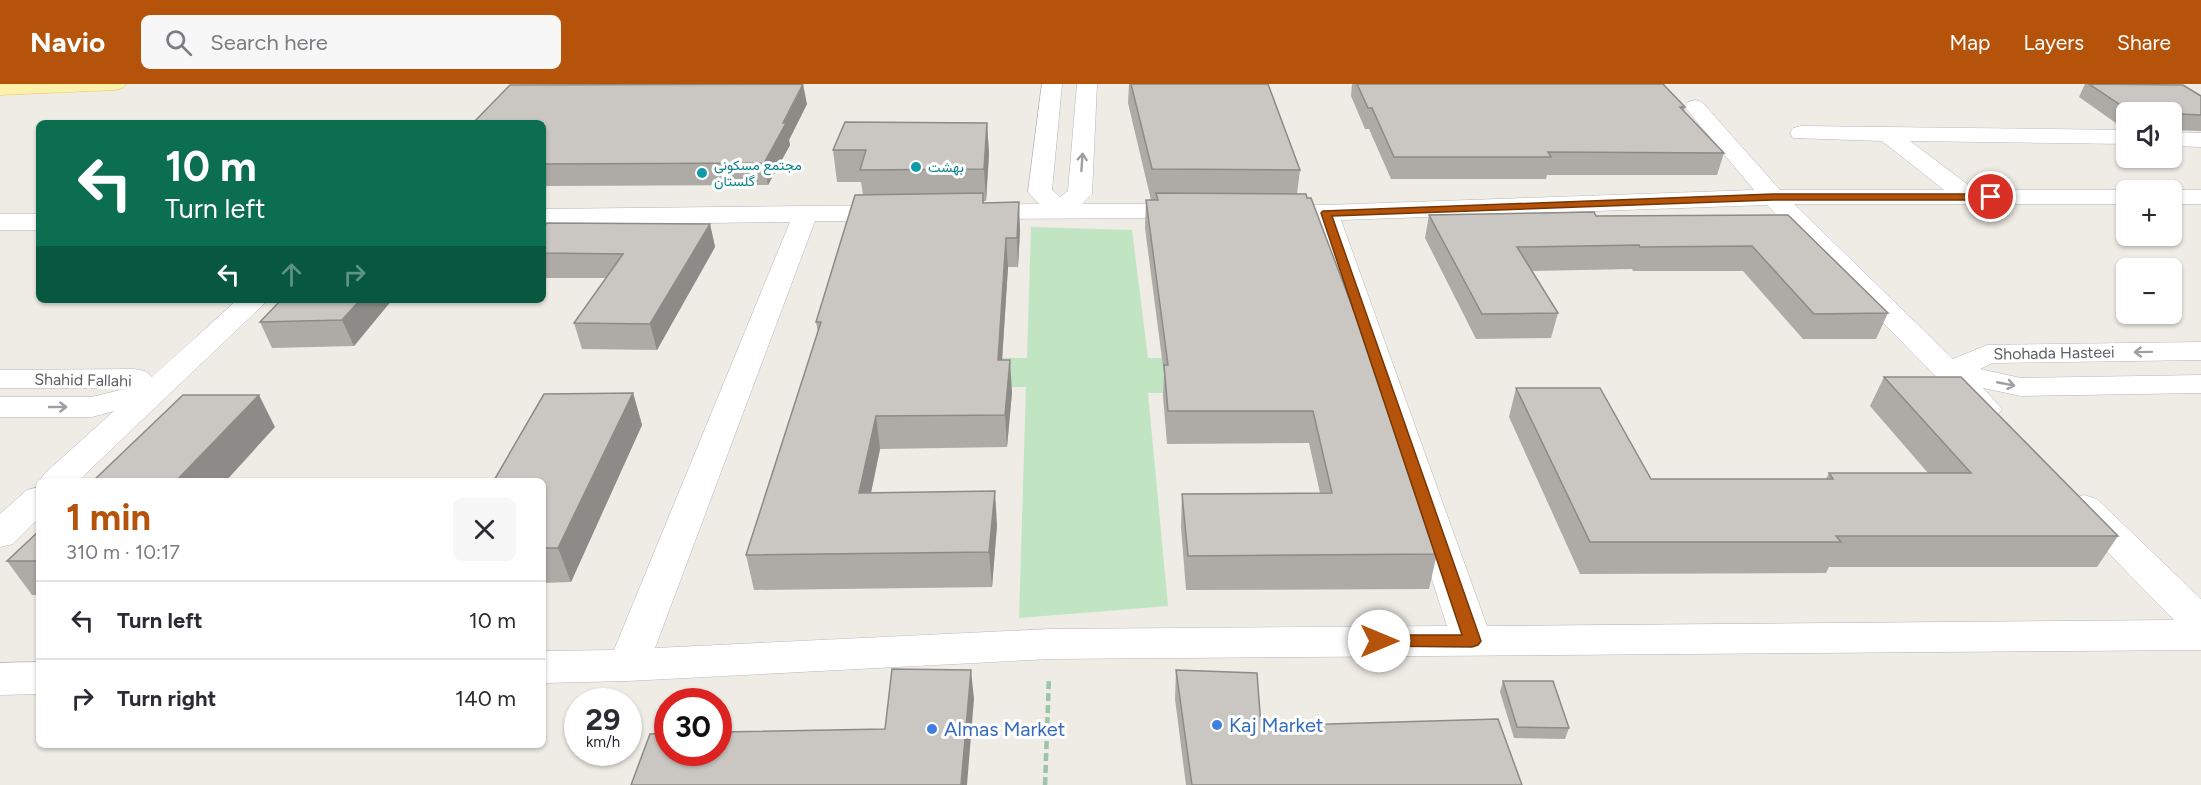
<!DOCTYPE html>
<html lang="en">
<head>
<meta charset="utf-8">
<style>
	:root { --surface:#fff; --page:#f7f7f7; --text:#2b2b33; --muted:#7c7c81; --line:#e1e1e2; --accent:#b45309 }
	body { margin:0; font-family:Figtree,Vazirmatn,sans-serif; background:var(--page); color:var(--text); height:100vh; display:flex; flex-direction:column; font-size:22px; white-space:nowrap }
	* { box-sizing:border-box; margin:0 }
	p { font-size:20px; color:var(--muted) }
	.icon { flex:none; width:33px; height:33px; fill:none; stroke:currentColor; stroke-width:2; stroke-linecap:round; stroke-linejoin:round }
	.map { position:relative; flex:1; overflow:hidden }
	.panel { position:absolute; left:36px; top:394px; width:510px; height:270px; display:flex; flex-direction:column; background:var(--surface); border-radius:9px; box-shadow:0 2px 4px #0004 }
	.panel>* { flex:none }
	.hud { position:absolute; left:36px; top:36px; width:510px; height:183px; border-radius:9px; box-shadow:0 2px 4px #0004; background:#0b6e4f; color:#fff; overflow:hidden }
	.controls { position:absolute; left:2116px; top:18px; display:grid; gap:12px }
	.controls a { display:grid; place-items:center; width:66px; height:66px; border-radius:9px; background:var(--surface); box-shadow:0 2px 4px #0004; font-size:30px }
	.speed { position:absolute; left:564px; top:604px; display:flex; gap:12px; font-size:30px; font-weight:700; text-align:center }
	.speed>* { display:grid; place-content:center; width:78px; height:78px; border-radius:50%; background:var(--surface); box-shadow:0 2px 4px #0004; line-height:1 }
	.speed small { font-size:15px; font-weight:400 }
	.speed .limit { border:9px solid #d22; background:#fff; color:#111 }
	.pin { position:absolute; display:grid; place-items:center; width:51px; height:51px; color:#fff; margin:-26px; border:3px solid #fff; border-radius:50%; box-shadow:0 2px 6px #0007 }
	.me { position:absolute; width:66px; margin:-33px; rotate:90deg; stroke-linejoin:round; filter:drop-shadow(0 0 4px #0008) }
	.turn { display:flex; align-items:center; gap:21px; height:126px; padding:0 30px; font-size:27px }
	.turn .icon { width:78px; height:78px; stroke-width:2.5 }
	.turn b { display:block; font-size:42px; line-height:51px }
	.lanes { display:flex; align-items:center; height:57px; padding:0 30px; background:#0003; justify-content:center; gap:30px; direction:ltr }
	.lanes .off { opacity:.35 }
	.round { display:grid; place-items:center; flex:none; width:63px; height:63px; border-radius:9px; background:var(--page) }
	.headline { display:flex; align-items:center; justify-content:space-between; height:102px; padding:0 30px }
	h1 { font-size:36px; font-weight:700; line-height:45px; color:var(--accent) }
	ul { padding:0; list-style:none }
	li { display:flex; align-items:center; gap:18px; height:78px; padding:0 30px; border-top:2px solid var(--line) }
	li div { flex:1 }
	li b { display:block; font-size:22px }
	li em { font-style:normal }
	header { display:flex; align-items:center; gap:36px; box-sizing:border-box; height:84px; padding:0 30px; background:var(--accent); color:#fff }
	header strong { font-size:28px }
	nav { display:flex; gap:33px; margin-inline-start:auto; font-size:21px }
	.search { width:420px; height:54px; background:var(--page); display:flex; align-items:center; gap:15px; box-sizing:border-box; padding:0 21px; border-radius:9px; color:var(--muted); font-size:22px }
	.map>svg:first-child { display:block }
	.green { fill:#c1e5c2 }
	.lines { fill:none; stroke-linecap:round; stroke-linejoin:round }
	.minor-casing { stroke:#b4b6bb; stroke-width:1 }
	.major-casing { stroke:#ecc660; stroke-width:1 }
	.path { stroke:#9bc5a8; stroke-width:4.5; stroke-dasharray:8 4; stroke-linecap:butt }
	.minor { fill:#fff; fill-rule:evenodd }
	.major { fill:#fcf0ab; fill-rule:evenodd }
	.wall { fill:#aeaaa6 }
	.shaded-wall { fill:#8d8b87 }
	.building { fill:#cac6c1; stroke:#8d8b87; stroke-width:1.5 }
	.oneway { stroke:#9d9fa2 }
	.route { fill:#b45309; stroke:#753606; stroke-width:1.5 }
	.culture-dot { fill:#0f9aa8; stroke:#fff; stroke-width:2 }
	.shop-dot { fill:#3f7fe0; stroke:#fff; stroke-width:2 }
	.labels { text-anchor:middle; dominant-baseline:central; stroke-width:6; stroke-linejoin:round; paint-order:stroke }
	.far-culture-label { font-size:14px; fill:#0d838f; stroke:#fff; text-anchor:start }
	.street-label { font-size:16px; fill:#5c5f64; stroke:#fff }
	.near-shop-label { font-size:20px; fill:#366cbe; stroke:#fff; text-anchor:start }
</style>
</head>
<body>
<header>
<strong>Navio</strong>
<div class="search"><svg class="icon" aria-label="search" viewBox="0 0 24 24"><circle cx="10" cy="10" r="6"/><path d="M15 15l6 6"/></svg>Search here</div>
<nav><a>Map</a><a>Layers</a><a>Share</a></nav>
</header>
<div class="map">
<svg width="2201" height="701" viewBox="0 0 2201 701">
	<rect width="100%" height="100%" fill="#eeece4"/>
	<polygon class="green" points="1031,143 1132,146 1148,274 1335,272 1347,308 1148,309 1168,522 1019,534 1026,303 818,303 821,273 1027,274"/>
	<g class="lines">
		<g class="minor-casing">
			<g id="minor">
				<polygon points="1042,0 1062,0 1052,106 1060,113 1068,107 1077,0 1097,0 1092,110 1082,120 1189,120 1198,122 1201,127 1198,132 1189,134 974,135 965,133 962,128 965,123 974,121 1039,120 1028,108"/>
				<polygon points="1695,16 1702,18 1780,106 1944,106 1882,57 1793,54 1790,49 1793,44 1801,42 2127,46 2127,60 1910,57 1975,106 2130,106 2127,106 2127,120 1794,120 1953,275 1987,261 2201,258 2201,276 1992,279 1980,285 2021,294 2201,291 2201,309 2021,312 1983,304 2002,325 1997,332 1986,335 1975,332 1767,121 1341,136 1487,542 2174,536 2071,431 2066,423 2071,415 2084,411 2097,415 2201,515 2201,566 1050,575 628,597 543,599 543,567 614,566 790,138 543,141 543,125 893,121 902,124 906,129 902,134 893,137 815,137 655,564 1050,545 1447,542 1316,136 1262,133 1259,128 1262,123 1271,121 1326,121 1754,106 1684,22 1688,18"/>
				<polygon points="2172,48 2201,49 2201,63 2172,62"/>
				<polygon points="2169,106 2201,106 2201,120 2172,120 2172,106"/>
				<rect x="0" y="130" width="39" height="16"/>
				<polygon points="237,216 268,216 77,398 39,399 44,390 114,327 92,333 0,333 0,313 92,313 128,304 0,304 0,286 134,285 145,287 152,293"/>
				<polygon points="39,403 39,434 13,460 0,463 0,430 27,406"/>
				<polygon points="39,578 39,610 0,611 0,579"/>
			</g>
		</g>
		<g class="major-casing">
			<polygon id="major" points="0,0 126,0 123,4 116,6 0,11"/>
		</g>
		<polyline class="path" points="1045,701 1049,594"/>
		<use href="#minor" class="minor"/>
		<use href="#major" class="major"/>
	</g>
	<g class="wall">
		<polygon points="1129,0 1268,0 1300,86 1297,110 1437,470 1429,505 1186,506 1181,443 1182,410 1320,409 1309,359 1167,360 1163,312 1164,290 1145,144 1146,116 1151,116 1128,19"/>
		<polygon points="1352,0 1663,0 1685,23 1684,27 1724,69 1717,91 1547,91 1546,95 1391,95 1369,45 1365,45 1351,12"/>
		<polygon points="2085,0 2157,0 2201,12 2201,47 2172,46 2172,28 2127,28 2127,44 2123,44 2079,13"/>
		<polygon points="807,20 789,56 790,61 768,101 543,102 543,39"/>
		<polygon points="987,39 989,70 986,117 984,117 984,119 1020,146 1018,183 1008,183 1002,276 1012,308 1007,363 880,365 871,409 997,441 992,503 754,506 746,471 818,248 816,238 863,111 861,98 837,98 833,66"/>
		<polygon points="1429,131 1596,132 1788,131 1888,229 1876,255 1803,255 1743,187 1633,187 1632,185 1532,187 1558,229 1551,254 1476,255 1425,154"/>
		<polygon points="710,140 715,163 657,266 582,265 574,239 606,194 543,194 543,143"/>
		<polygon points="392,216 354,262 272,264 260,238"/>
		<polygon points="1884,293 2118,452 2097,483 1829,483 1826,489 1580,490 1509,333 1516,304 1651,395 1826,395 1829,389 1928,389 1870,322"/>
		<polygon points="633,309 642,341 571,498 543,499 543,398"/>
		<polygon points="39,447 39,511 32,511 7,477"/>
		<polygon points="1176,586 1261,642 1522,701 1186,701 1175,615"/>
		<polygon points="1503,597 1569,644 1565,655 1514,654 1500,608"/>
	</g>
	<g class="shaded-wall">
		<polygon points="803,0 807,20 789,56 790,61 768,101 764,79"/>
		<polygon points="987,39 989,70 986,117 984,85"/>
		<polygon points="1019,118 1020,146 1018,183 1017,154"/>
		<polygon points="710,140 715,163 657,266 650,240"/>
		<polygon points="1006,154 1008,183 1000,308 998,276"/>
		<polygon points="360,216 392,216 354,262 342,236"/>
		<polygon points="1010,276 1012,308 1007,363 1005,331"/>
		<polygon points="633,309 642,341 571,498 558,464"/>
		<polygon points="259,311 275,343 225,398 175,398"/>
		<polygon points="876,332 880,365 864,442 859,409"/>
		<polygon points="995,407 997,441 992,503 989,468"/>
		<polygon points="971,586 974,615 967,701 961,701"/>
	</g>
	<g class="building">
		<polygon points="803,0 783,39 786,39 764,79 543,80 543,39 473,39 510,1"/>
		<polygon points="1131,0 1268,0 1300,86 1152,85"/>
		<polygon points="1357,0 1663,0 1685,23 1680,23 1724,69 1548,68 1551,73 1394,73 1372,24 1368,24"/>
		<polygon points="2089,0 2183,1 2201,12 2201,31 2181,30 2178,33 2172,33 2172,28 2131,28"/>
		<polygon points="845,38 987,39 984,85 860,86 866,66 833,66"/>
		<polygon points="983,109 983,119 1019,118 1017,154 1006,154 998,276 1010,276 1005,331 876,332 859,409 995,407 989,468 746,471 821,238 816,238 855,111"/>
		<polygon points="1156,109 1306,110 1307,114 1311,114 1374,280 1437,470 1188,472 1182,410 1332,409 1313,327 1168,327 1164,281 1168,281 1146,116 1158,116"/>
		<polygon points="1594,128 1596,132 1788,131 1888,229 1814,230 1752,162 1640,163 1639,161 1517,163 1558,229 1482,230 1429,131"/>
		<polygon points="547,139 710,140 650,240 574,239 623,170 543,169 543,143"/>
		<polygon points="281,216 360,216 342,236 260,238"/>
		<polygon points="1884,293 1961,293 2118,452 1836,452 1841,458 1590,458 1516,304 1600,304 1651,395 1833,395 1829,389 1971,389"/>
		<polygon points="633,309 558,464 543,464 543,398 493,398 544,310"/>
		<polygon points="183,311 259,311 175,398 92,398"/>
		<polygon points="39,447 39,477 7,477"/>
		<polygon points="892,585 971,586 961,701 631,701 650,650 668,649 668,669 718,669 718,648 885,645"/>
		<polygon points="1176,586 1257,589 1261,642 1498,635 1522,701 1192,701"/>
		<polygon points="1503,597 1553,597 1569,644 1517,643"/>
	</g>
	<defs><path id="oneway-shaft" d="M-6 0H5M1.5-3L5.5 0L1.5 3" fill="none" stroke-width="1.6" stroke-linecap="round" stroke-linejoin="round" transform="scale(1.5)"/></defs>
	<g class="oneway">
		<use href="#oneway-shaft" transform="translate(1082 78) rotate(-86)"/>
		<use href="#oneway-shaft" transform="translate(2143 268) rotate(179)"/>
		<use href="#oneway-shaft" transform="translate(2006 300) rotate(11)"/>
		<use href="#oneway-shaft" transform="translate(58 323)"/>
	</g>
	<polygon class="route" points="1773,110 1991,110 1996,113 1991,116 1773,116 1332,132 1481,557 1478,561 1472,563 1373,562 1370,557 1373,553 1379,551 1462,551 1321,129 1323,127"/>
	<g class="culture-dot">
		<circle cx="916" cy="83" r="6"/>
		<circle cx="702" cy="89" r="6"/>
	</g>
	<g class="shop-dot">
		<circle cx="1217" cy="641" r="6"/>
		<circle cx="932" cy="645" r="6"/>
	</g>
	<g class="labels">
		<g class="far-culture-label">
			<text x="714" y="81">مجتمع مسکونی<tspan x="714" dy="16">گلستان</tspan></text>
			<text x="928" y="83">بهشت</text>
		</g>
		<g class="street-label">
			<text transform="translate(2054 269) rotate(-1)">Shohada Hasteei</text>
			<text transform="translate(83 296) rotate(1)">Shahid Fallahi</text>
		</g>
		<g class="near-shop-label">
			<text x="1229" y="641">Kaj Market</text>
			<text x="944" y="645">Almas Market</text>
		</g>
	</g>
</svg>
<div class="controls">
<a><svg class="icon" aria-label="sound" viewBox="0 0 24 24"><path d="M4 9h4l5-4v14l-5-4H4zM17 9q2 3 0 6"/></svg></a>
<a>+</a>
<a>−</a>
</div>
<div class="speed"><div>29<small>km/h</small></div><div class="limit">30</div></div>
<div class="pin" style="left:1991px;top:113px;background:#d93025"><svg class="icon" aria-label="arrive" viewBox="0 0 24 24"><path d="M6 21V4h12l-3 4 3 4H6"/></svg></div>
<svg class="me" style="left:1379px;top:557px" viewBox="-20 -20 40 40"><circle r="19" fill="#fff"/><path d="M0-13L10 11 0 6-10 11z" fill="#b45309"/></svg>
<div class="hud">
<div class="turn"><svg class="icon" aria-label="left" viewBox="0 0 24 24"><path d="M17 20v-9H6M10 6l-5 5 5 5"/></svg><div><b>10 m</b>Turn left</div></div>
<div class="lanes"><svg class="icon" aria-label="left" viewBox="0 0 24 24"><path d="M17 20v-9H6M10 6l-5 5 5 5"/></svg><svg class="icon off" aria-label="ahead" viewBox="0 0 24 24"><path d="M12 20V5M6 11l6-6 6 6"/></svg><svg class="icon off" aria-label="right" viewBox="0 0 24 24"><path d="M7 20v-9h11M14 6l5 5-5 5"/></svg></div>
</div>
<section class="panel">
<div class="headline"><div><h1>1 min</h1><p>310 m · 10:17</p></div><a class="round"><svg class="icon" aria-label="close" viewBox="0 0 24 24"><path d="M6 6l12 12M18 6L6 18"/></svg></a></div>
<ul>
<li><svg class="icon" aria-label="left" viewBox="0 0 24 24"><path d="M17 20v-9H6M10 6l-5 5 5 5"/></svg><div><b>Turn left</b></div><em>10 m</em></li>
<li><svg class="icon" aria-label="right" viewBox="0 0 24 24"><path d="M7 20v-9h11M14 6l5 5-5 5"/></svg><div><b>Turn right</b></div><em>140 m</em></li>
</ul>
</section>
</div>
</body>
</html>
